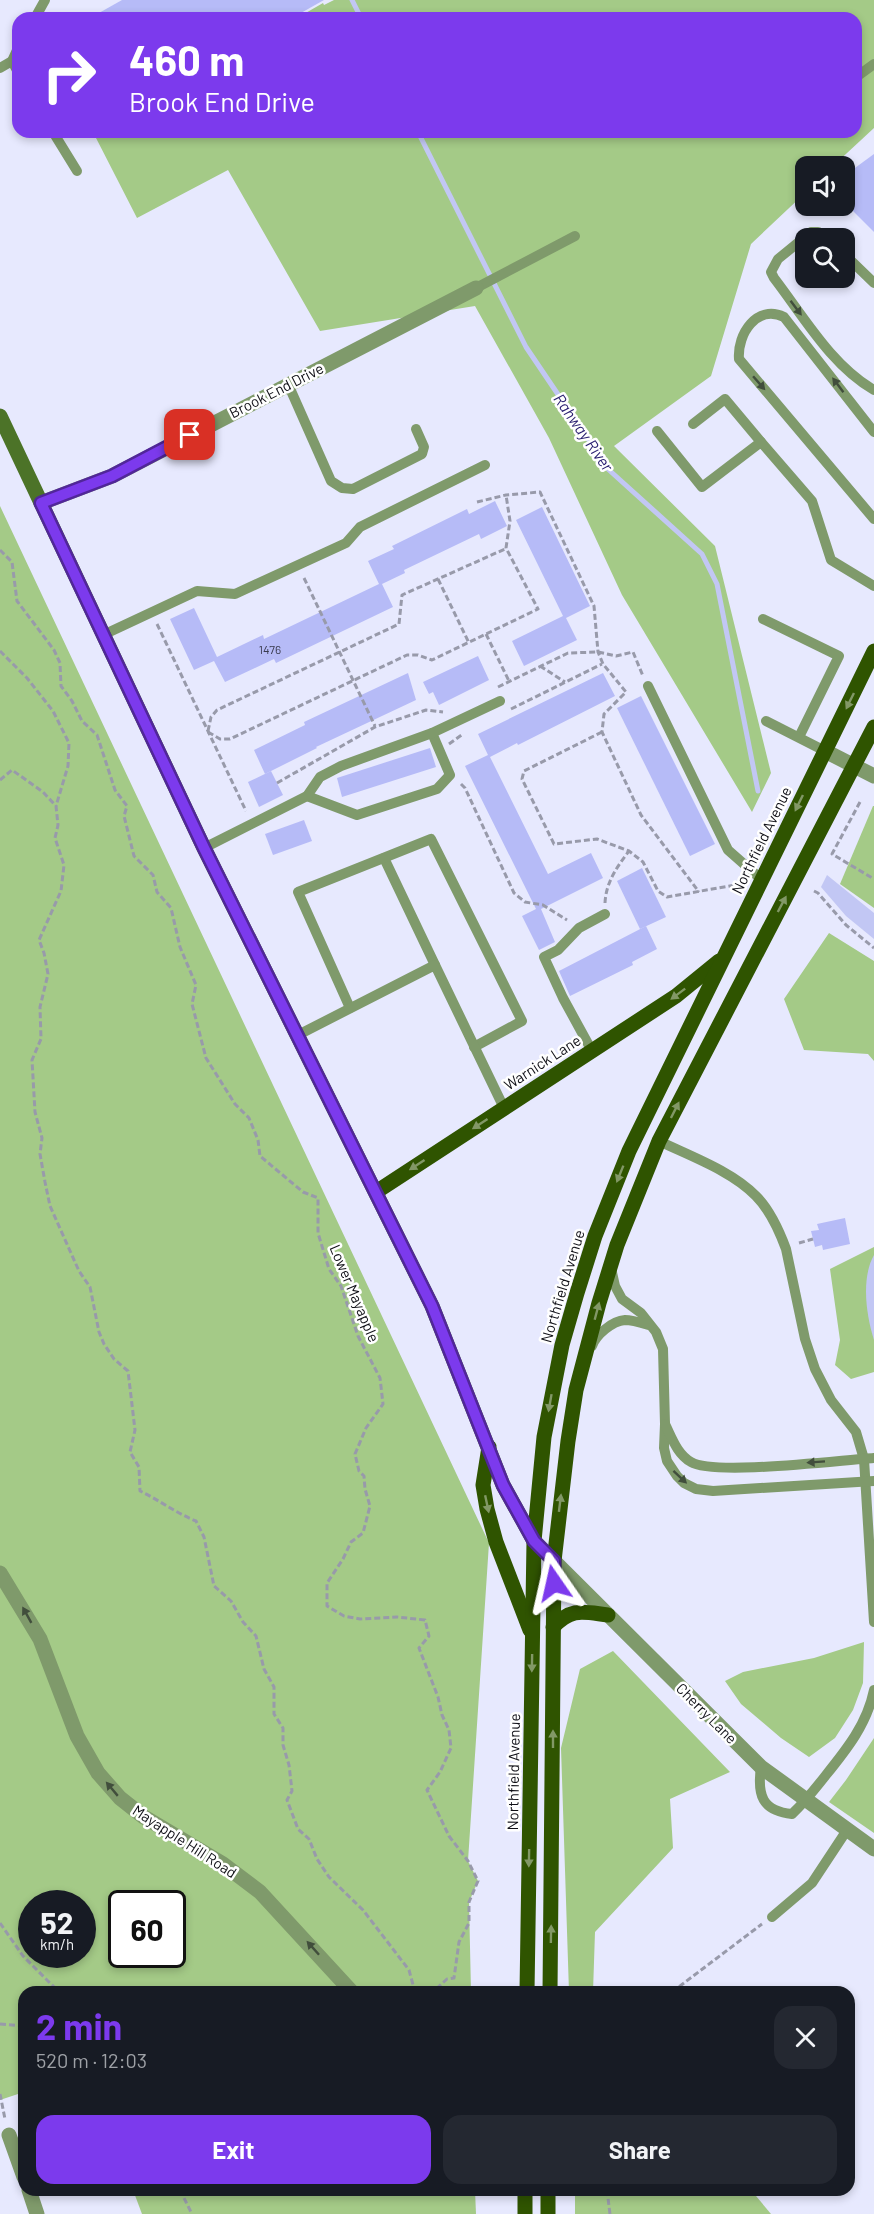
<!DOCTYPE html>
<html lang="en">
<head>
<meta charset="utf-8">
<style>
	:root { --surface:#171b24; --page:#242831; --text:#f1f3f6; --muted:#9ea1a6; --accent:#7c3aed }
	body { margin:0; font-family:Barlow,sans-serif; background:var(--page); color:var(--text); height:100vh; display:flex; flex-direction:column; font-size:22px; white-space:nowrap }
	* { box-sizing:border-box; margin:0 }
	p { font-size:20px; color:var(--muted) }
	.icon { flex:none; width:33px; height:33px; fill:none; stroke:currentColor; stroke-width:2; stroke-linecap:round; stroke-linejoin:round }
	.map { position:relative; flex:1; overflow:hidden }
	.details { position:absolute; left:18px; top:1986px; width:837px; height:210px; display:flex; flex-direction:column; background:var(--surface); border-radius:18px; box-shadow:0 3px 9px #0003 }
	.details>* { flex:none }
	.top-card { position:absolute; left:12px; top:12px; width:850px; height:126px; border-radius:18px; box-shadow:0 3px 9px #0003; background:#7c3aed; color:#fff; overflow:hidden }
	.fabs { position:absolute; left:795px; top:156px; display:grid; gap:12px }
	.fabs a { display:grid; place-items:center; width:60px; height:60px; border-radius:12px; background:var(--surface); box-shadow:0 3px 9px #0003; font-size:30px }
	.speed { position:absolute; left:18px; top:1890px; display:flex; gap:12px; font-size:30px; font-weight:700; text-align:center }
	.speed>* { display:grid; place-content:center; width:78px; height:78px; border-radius:50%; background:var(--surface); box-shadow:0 3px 9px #0003; line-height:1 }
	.speed small { font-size:15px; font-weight:400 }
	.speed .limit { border:3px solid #111; border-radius:9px; background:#fff; color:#111 }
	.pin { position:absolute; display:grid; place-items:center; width:51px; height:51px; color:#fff; margin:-26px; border-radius:12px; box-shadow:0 3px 9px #0006 }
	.me { position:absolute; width:66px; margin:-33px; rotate:349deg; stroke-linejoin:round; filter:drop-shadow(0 0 4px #0008) }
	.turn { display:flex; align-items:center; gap:21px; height:126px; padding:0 18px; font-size:27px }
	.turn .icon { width:78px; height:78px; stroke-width:2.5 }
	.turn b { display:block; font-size:42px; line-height:51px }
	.round { display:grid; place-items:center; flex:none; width:63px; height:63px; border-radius:18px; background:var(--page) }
	.summary { display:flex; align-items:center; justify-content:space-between; height:102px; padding:0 18px }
	h1 { font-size:36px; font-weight:700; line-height:45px; color:var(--accent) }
	.button { display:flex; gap:12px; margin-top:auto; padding:12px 18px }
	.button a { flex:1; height:69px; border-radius:18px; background:var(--accent); color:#fff; font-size:24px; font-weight:700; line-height:69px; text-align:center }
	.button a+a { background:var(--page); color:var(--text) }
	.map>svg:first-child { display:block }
	.green { fill:#a4ca87; fill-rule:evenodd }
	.water { fill:#c2c7f4 }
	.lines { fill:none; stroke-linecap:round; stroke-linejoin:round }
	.stream { stroke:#c2c7f4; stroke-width:5 }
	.building { fill:#b6bbf7 }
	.path { stroke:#989aaa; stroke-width:3; stroke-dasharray:6 3; stroke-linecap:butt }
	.lane { stroke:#7f9a6b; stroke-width:10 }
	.street { stroke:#7f9a6b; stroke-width:15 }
	.secondary { stroke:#4c7328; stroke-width:15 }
	.primary { stroke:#2f5400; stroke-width:15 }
	.oneway { fill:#414e3c }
	.oneway2 { fill:#829866 }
	.route-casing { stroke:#51269a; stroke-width:15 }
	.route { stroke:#7c3aed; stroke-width:10 }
	.labels { text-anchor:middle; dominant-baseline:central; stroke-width:5; stroke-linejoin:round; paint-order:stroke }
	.number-label { font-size:12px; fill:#393a4e }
	.street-label { font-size:15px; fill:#0f0f16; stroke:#fff }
	.water-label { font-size:16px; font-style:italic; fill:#261b6e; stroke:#fff }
</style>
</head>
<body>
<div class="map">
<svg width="874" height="2214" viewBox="0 0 874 2214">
	<rect width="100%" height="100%" fill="#e7e9fe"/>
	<g class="green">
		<polygon points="334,0 874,0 874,128 833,166 806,166 805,193 751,244 711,376 614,446 715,546 771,773 752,812 622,595 549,438 475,306 320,331 228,170 137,218 95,136 102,132 856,132 856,18 297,18 323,3 324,5"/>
		<path d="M 0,506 L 489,1543 L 468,1861 L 478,1881 L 469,1902 L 471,1992 L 24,1992 L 24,2092 L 0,2100 ZM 32,1904 L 82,1904 L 82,1954 L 32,1954 ZM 122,1904 L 172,1904 L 172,1954 L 122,1954 Z"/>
		<polygon points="873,806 874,806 874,908 840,884"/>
		<polygon points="829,933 874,961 874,1061 868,1054 804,1050 784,999"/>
		<polygon points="874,1247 874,1372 851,1379 835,1365 840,1340 830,1269"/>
		<polygon points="864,1642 863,1683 853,1710 835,1738 809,1757 781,1738 741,1704 725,1681 743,1672 814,1658"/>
		<polygon points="613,1651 730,1772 670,1799 673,1848 595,1932 593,1992 569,1992 561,1748 580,1669"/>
		<polygon points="874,1738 874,1833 829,1802 846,1780"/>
		<polygon points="133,2190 475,2190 476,2214 142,2214"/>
		<polygon points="575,2190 751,2190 771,2214 575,2214"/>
	</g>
	<g class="water">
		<polygon points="827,875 874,913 874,939 846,916 821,887"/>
		<path d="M 874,1255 L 874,1340 C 866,1315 861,1278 874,1255 Z"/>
	</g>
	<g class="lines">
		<g class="stream">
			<polyline points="352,0 361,18"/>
			<polyline points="418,132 526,347 609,470 702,554 717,584 758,791"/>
		</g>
	</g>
	<g class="building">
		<polygon points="122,0 324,0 292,18 90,18"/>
		<polygon points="874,154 874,232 844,202 844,176"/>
		<polygon points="495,501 507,526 481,539 479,534 404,570 405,573 382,584 393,607 276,663 274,659 225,682 214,661 194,670 170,619 194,608 217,657 263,635 264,639 379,584 368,561 394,549 392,546 467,509 469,514"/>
		<polygon points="542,507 590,606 566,618 577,640 524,666 512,641 563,616 516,520"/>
		<polygon points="478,656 489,680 439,705 433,692 429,694 423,682"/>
		<polygon points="408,673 416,700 316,747 317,748 265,774 254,750 305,725 304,722"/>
		<polygon points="603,673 615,696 518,745 517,743 490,757 548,874 591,853 603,878 541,909 555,942 539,950 522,916 536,909 465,766 488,755 478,734"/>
		<polygon points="641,696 715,844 690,856 617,708"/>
		<polygon points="430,748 436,767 342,797 337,778"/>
		<polygon points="271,771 283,795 259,807 248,782"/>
		<polygon points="304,820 312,841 273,855 265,834"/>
		<polygon points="642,868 666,917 640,929 617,881"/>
		<polygon points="646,926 657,949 632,962 633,965 570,996 559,971"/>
		<polygon points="845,1218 850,1244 823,1250 822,1245 815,1247 811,1231 819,1230 817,1224"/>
	</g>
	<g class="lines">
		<g class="path">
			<polyline points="477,502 506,495 540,492 594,606 598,652 603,664 626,692 604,714 602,732 641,815 699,892"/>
			<polyline points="0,550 12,562 17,601 54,650 60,663 61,686 72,701 82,721 97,735 115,790 127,806 124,816 134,856 153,875 157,892 171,908 180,947 196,985 192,1004 206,1058 235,1104 249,1118 258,1140 260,1156 303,1192 318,1198 318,1233 329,1269 341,1286 358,1336 380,1378 383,1404 366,1428 355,1454 359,1471 364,1476 365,1489 370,1506 363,1533 351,1542 343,1559 327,1583 327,1606 344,1616 360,1619 397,1617 425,1620 429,1636 419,1648 438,1697 442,1715 449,1730 451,1748 440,1772 427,1790 449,1836 468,1861 478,1881 469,1902 469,1923 459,1942 454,1978 447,1979 436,1989 437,1992"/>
			<polyline points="304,578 375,726"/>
			<polyline points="438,579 469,643"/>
			<polyline points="157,624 246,811"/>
			<polyline points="486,634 509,681"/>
			<polyline points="0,651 27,678 53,711 69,743 68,766 56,806"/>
			<polyline points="540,666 565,682"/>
			<polyline points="498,687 568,653 598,652 616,656 633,652 643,676"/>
			<polyline points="511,709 602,664"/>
			<polyline points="208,731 211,717 217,710 399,624 402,595 505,549"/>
			<polyline points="208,732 220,739 230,739 407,655 418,655 432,660 538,609 506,548 510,521 506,495"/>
			<polyline points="602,732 524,771 522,779 554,844 597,839 629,851 643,862 658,891 667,897 735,885"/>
			<polyline points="449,744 463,734"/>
			<path d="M 0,780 L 12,770 L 43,792 L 56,806 L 58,825 L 55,838 L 64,865 L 61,891 L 39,940 L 44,953 L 48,974 L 40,1007 L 41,1039 L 32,1060 L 35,1112 L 42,1138 L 40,1154 L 45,1182 L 50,1206 L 79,1271 L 90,1287 L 99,1332 L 104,1344 L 114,1359 L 128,1371 L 135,1430 L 130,1452 L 139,1467 L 140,1491 C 159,1500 176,1513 196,1521 L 204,1537 L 214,1586 L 231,1601 L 243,1622 L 256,1636 L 264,1669 L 274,1687 L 274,1714 L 283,1728 L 283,1745 L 289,1765 L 292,1791 L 287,1800 L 298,1829 L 309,1839 L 317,1859 L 329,1877 L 363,1910 L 409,1970 L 415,1992"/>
			<polyline points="277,783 375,727 426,710 443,712"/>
			<polyline points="461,784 465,788 514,893 525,902 543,905 567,920"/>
			<polyline points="860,802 832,854 874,879"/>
			<polyline points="814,891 818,893 846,925 874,948"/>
			<path d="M 605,903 C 606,882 617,867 629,851"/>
			<polyline points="799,1243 813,1239"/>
			<polyline points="0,1923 23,1956 59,1992"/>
			<polyline points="672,1992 762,1924"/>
			<polyline points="0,2024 24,2026"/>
			<polyline points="0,2094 5,2119"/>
			<polyline points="180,2190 192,2214"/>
			<polyline points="607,2190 610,2214"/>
		</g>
		<g class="lane">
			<polyline points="35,18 45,0"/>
			<polyline points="12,61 18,72"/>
			<polyline points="0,68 12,61 18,48"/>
			<polyline points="859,75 874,64"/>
			<polyline points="53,132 77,171"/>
			<path d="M 829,238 L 818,232 L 811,232 L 778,259 L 771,272 L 774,278 C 804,317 831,365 874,390"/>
			<polyline points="844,254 874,283"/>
			<polyline points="476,288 575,236"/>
			<polyline points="288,384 331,481 342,488 353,489 422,454 424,447 416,429"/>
			<polyline points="693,424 725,399 761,442"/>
			<polyline points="657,431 702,487 761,442 812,501 831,560 874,586"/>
			<path d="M 874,432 L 784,317 C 757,304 737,334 739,359 L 874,519"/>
			<polyline points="763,619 839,656 799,737"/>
			<polyline points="103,635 197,591 235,594 346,543 360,527 485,465"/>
			<polyline points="648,686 728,850 762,880"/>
			<polyline points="766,721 825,751"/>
			<polyline points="307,796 357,815 437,789 450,775 432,733"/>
			<polyline points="204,848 307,796 320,777 341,766 432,733 500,701"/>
			<polyline points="384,858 435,965"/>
			<polyline points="350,1008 298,892 431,839 522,1021 474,1047"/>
			<polyline points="298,1035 435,965 504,1108"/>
			<polyline points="592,1051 563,998 544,957 558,950 579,928 605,914"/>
			<path d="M 659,1141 C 690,1156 732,1171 756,1196 C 770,1210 779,1230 786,1249 L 805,1339 L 815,1369 L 831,1400 L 856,1432 L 864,1459 L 874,1622"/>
			<polyline points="611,1268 615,1286 622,1299 641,1313 656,1332 663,1349 665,1424 664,1448 667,1461 677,1476 684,1483 696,1489 713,1491 874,1481"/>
			<path d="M 592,1346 C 596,1335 612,1321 625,1320 C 632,1320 642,1323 649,1325"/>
			<path d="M 665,1424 C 672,1438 677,1454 691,1462 C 714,1476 840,1460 874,1458"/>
			<path d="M 761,1767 C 757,1795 762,1811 792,1814 C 805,1802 815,1789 826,1775 C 847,1749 867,1724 874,1690"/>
			<polyline points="772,1917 812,1883 847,1830"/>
		</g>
		<g class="street">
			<polyline points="41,503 112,476 476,288"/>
			<polyline points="825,751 874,776"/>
			<polyline points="554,1561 761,1767 874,1849"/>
			<polyline points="0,1573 40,1639 77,1736 98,1773 120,1798 144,1817 223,1864 260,1892 352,1992"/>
			<polyline points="9,2135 24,2177"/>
			<polyline points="29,2190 37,2214"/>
		</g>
		<polyline class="secondary" points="0,416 204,848 432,1306 503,1485 534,1541 554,1561"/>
		<g class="primary">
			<polyline points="376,1192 676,996 719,961"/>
			<polyline points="489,1447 483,1485 487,1509 496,1542 530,1630"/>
			<path d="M 553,1627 C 572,1607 583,1612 608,1615"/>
			<polyline points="527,1992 534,1541 544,1437 562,1345 577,1293 595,1236 629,1151 874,651"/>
			<polyline points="550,1992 554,1561 568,1441 576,1390 599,1303 617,1245 659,1141 874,727"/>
			<polyline points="525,2190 525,2214"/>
			<polyline points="548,2190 548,2214"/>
		</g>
	</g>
	<defs><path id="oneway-solid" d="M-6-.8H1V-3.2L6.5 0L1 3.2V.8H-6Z" transform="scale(1.5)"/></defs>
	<g class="oneway">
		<use href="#oneway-solid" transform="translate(796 308) rotate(53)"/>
		<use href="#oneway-solid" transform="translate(759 383) rotate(49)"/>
		<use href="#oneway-solid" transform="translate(838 385) rotate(-127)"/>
		<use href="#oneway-solid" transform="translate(816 1462) rotate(176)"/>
		<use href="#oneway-solid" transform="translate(680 1477) rotate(43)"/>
		<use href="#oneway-solid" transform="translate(27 1615) rotate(-119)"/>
		<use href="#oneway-solid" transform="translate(112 1789) rotate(-130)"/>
		<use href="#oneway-solid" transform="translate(313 1948) rotate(-132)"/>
	</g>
	<g class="oneway2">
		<use href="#oneway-solid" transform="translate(850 701) rotate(116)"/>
		<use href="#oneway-solid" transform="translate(799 803) rotate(116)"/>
		<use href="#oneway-solid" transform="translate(782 904) rotate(-62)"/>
		<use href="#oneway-solid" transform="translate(678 994) rotate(143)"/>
		<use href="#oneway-solid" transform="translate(675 1110) rotate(-63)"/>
		<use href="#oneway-solid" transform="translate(480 1124) rotate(147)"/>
		<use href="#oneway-solid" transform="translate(417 1165) rotate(147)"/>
		<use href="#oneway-solid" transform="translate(620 1174) rotate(112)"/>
		<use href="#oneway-solid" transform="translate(597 1311) rotate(-75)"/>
		<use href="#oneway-solid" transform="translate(550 1403) rotate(100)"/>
		<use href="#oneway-solid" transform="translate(560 1503) rotate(-83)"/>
		<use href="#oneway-solid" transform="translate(487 1504) rotate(78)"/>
		<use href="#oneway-solid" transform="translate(532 1663) rotate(91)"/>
		<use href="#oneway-solid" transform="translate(553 1739) rotate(-90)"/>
		<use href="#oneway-solid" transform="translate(529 1858) rotate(91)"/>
		<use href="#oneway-solid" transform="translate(551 1934) rotate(-89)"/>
	</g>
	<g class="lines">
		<g class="route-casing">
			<polyline id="route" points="190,435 112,476 41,503 204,848 432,1306 503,1485 534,1541 554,1561 554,1583"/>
		</g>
		<use href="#route" class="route"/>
	</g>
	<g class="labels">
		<g class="number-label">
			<text x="270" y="649">1476</text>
		</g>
		<g class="street-label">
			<text transform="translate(276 390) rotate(-27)">Brook End Drive</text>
			<text transform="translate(761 840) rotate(-64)">Northfield Avenue</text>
			<text transform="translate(542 1062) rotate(-33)">Warnick Lane</text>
			<text transform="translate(562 1286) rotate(-73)">Northfield Avenue</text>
			<text transform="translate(355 1293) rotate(67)">Lower Mayapple</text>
			<text transform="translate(707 1713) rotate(45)">Cherry Lane</text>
			<text transform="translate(513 1772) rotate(-89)">Northfield Avenue</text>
			<text transform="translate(185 1841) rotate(33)">Mayapple Hill Road</text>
		</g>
		<g class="water-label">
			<text transform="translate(584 432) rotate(55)">Rahway River</text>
		</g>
	</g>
</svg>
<div class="fabs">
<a><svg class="icon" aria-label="sound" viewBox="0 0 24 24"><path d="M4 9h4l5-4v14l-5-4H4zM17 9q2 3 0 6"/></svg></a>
<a><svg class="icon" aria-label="search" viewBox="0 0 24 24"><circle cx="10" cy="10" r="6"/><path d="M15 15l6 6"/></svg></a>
</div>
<div class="speed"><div>52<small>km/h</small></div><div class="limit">60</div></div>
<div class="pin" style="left:190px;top:435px;background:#d93025"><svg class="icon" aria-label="arrive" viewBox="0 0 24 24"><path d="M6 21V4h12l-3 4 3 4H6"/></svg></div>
<svg class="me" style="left:554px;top:1583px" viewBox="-20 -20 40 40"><path d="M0-17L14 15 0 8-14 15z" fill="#7c3aed" stroke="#fff" stroke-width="4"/></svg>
<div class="top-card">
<div class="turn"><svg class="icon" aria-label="right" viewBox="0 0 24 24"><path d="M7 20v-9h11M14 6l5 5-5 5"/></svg><div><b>460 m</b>Brook End Drive</div></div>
</div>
<section class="details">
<div class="summary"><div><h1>2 min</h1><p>520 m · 12:03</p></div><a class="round"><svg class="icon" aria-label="close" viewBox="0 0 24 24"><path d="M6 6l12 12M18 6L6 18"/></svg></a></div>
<div class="button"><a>Exit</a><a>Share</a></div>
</section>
</div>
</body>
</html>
